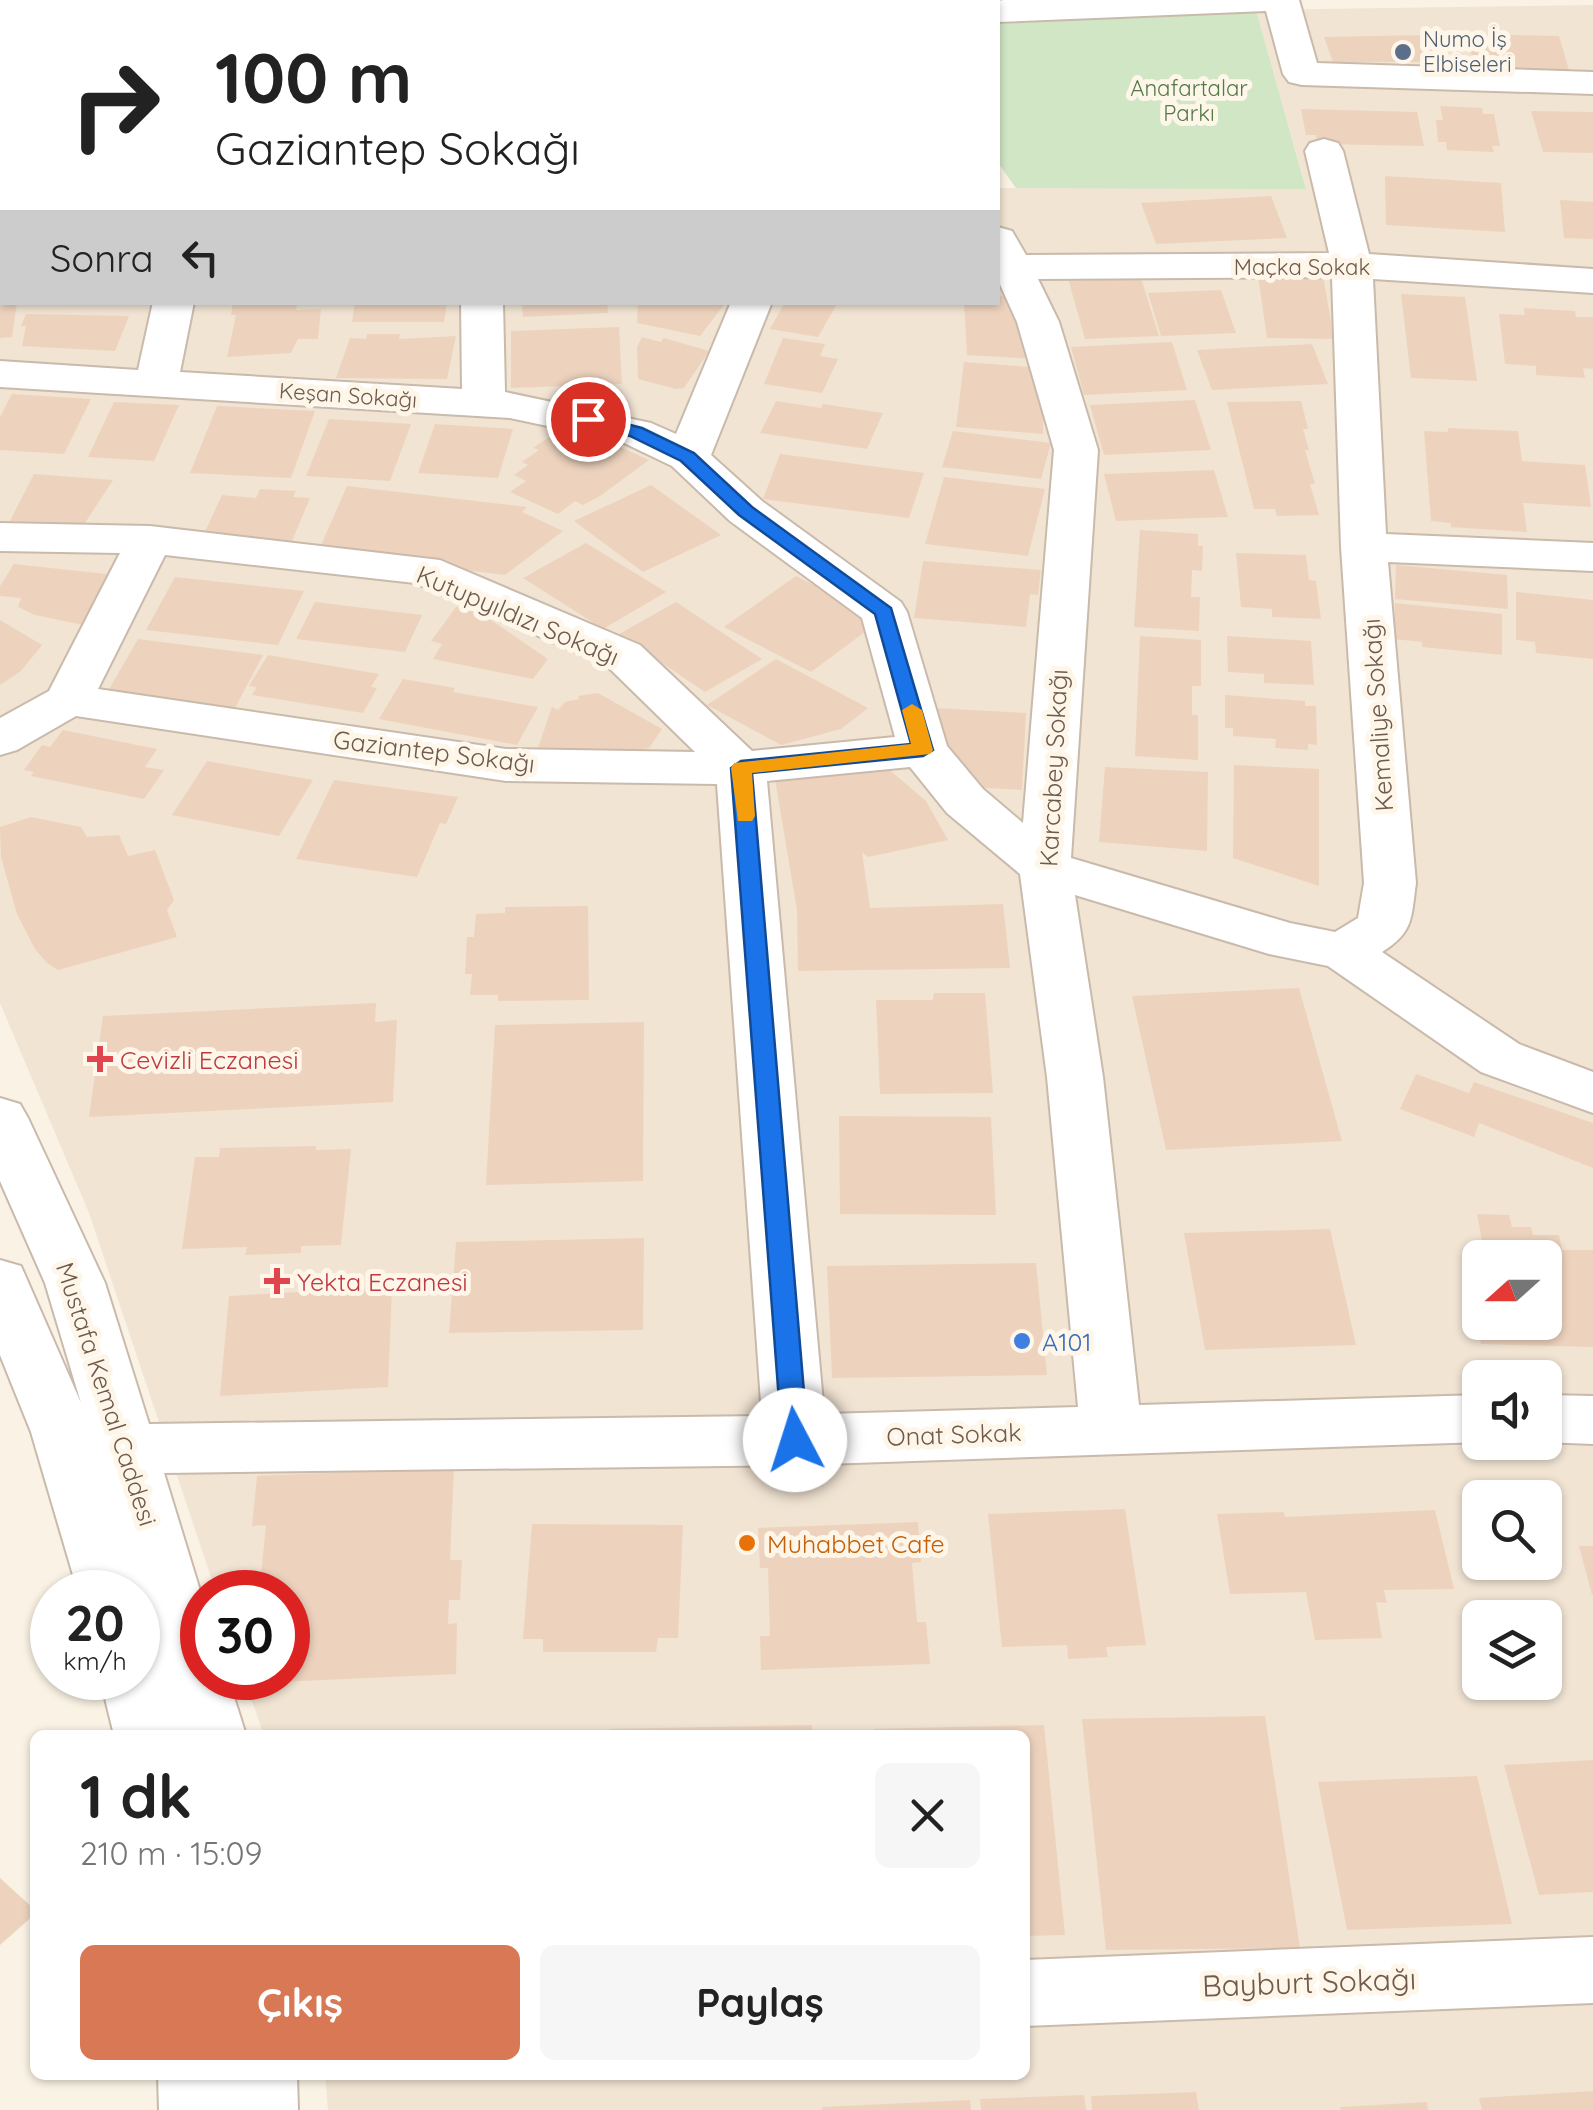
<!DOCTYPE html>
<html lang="tr">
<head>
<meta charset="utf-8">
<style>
	:root { --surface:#fff; --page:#f6f6f6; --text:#222; --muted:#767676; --accent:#d97854 }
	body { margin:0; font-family:Quicksand,sans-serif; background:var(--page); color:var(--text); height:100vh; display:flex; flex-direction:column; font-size:38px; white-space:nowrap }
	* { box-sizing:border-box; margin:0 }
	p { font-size:32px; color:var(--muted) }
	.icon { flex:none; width:55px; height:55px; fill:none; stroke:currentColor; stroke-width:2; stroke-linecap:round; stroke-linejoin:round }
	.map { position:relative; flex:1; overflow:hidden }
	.panel { position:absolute; left:30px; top:1730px; width:1000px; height:350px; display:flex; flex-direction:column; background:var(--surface); border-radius:15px; box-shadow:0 2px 8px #0004 }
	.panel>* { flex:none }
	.guide { position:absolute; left:0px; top:0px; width:1000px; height:305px; box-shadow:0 2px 8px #0004; background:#fff; color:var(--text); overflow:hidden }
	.needle { width:65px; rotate:249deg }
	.buttons { position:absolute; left:1462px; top:1240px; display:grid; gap:20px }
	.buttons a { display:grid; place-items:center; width:100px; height:100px; border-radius:15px; background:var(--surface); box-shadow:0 2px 8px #0004; font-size:50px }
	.speed { position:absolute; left:30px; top:1570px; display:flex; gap:20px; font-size:50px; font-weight:700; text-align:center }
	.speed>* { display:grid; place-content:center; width:130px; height:130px; border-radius:50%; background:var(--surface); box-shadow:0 2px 8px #0004; line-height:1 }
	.speed small { font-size:25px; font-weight:400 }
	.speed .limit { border:15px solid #d22; background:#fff; color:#111 }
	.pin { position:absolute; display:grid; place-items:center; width:85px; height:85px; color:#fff; margin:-42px; border:5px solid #fff; border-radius:50%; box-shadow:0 2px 10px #0007 }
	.me { position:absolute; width:110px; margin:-55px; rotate:355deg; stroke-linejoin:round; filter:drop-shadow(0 0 8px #0008) }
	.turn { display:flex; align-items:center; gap:35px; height:210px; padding:0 50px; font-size:45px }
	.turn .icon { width:130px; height:130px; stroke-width:2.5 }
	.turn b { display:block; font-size:70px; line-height:85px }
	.then { display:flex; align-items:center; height:95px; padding:0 50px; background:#0003; gap:20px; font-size:38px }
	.round { display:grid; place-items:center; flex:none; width:105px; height:105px; border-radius:15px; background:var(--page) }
	.summary { display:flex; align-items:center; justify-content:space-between; height:170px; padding:0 50px }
	h1 { font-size:60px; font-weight:700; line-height:75px }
	.cta { display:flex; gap:20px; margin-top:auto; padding:20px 50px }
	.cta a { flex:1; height:115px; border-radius:15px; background:var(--accent); color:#fff; font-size:40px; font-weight:700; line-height:115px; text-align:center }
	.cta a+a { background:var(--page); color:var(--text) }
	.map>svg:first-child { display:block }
	.residential { fill:#f1e4d3; fill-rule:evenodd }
	.green { fill:#d0e6c4 }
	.building { fill:#edd3be; fill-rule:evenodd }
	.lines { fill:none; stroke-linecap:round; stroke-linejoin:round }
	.minor-casing { stroke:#c9baab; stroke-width:4 }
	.minor { fill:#fff; fill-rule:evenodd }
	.route { fill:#1a73e8; stroke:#114b97; stroke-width:2.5 }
	.slow { fill:#f59e0b }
	.service-dot { fill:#5c6f8a; stroke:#fdf6e9; stroke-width:4 }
	.health-dot { fill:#e0444e; stroke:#fdf6e9; stroke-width:4 }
	.shop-dot { fill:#3f7fe0; stroke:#fdf6e9; stroke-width:4 }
	.food-dot { fill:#e8710a; stroke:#fdf6e9; stroke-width:4 }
	.labels { text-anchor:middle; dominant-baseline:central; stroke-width:10; stroke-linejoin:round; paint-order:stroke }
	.far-service-label { font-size:22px; fill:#4e5e75; stroke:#fdf6e9; text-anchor:start }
	.far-park-label { font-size:22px; fill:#547a48; stroke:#fdf6e9 }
	.far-street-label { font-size:22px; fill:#6f5a4c; stroke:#fdf6e9 }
	.street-label { font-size:25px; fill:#6f5a4c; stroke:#fdf6e9 }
	.health-label { font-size:25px; fill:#be3a42; stroke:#fdf6e9; text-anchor:start }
	.shop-label { font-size:25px; fill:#366cbe; stroke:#fdf6e9; text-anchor:start }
	.food-label { font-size:25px; fill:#c56008; stroke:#fdf6e9; text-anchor:start }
	.near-street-label { font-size:30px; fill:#6f5a4c; stroke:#fdf6e9 }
</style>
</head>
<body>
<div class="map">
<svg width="1593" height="2110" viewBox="0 0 1593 2110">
	<rect width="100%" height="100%" fill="#faf2e4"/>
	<g class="residential">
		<polygon points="0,0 811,0 2,2 0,200"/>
		<path d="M 1593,5 L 1593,2110 L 328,2110 L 325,2075 L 1025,2075 L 1025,1735 L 264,1735 L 244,1678 L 288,1678 L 288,1592 L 216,1592 L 89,1213 L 0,1003 L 0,232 L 2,302 L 998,302 L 998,188 L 1306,188 L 1256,10 ZM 1480,1258 L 1545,1258 L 1545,1322 L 1480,1322 ZM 1480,1378 L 1545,1378 L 1545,1442 L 1480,1442 ZM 1480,1498 L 1545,1498 L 1545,1562 L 1480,1562 ZM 1480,1618 L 1545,1618 L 1545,1682 L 1480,1682 Z"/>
	</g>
	<polygon class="green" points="1256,10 1306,189 1016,188 998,163 998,24"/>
	<g class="building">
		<polygon points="1466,34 1559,36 1569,70 1475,68"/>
		<polygon points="1426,35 1438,62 1333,62 1324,37"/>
		<polygon points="1440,106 1482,108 1483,114 1494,114 1500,146 1492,146 1494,152 1447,150 1446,142 1438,142 1436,120 1443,120"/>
		<polygon points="1301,109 1417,112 1424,146 1317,144 1316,135 1306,135"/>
		<polygon points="1531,111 1593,112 1593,153 1543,152"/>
		<polygon points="1385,176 1501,183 1505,232 1386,225"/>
		<polygon points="1271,196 1287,238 1156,244 1141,203"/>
		<polygon points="1560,200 1593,202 1593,239 1564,238"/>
		<polygon points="1257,269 1322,270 1334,339 1267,338"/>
		<polygon points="1139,272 1159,336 1085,339 1067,275"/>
		<polygon points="1221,290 1236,333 1161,336 1148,293"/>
		<polygon points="1401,294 1465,297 1477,381 1411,378"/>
		<polygon points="998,295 1019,299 1034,359 967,355 964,302 998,302"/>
		<polygon points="0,302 17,302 12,337 0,338"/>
		<polygon points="233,302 293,302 297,304 296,310 321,309 318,339 298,339 291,353 227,357 236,315 231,315"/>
		<polygon points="355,302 447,302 444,322 352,322"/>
		<polygon points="522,302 607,302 608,313 523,317"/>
		<polygon points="638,302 726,302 700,336 637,323"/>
		<polygon points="785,302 838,302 818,337 770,329"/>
		<polygon points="1524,308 1575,311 1576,317 1593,317 1593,369 1583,368 1585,378 1536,375 1536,366 1505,364 1499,314 1525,315"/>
		<polygon points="26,314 129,316 115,351 22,346 26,326 21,326"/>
		<polygon points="619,327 622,384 511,388 511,331"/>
		<polygon points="367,334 400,334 399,339 456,336 447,379 336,378 350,338 366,339"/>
		<polygon points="642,337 661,342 664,338 709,351 684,388 676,389 638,379 637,347"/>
		<polygon points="783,338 825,344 820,356 838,359 822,393 764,384"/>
		<polygon points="1172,342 1187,390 1084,395 1071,347"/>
		<polygon points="1312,344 1328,384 1212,390 1197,350"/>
		<polygon points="964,362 1043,368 1043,434 956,427"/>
		<polygon points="12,394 91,399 64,454 0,450 0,417"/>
		<polygon points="1195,400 1211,450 1104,455 1090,405"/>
		<polygon points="776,401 821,408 823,404 883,413 867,449 760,433"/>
		<polygon points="1301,401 1308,429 1303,429 1309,450 1305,450 1315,484 1310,484 1319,515 1277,516 1275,509 1254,509 1227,402"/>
		<polygon points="114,402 179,405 154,461 88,457"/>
		<polygon points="217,406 315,411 291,478 190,473"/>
		<polygon points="329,419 411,424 390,481 306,476"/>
		<polygon points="435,424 513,429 498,478 418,473"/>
		<polygon points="568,424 649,460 600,496 583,505 575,501 558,514 510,492 526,481 514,475 528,465 522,462 539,450 533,448"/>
		<polygon points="1448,428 1518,431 1522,461 1585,465 1591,507 1523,503 1527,532 1451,527 1451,523 1431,521 1424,431 1448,432"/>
		<polygon points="953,431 1051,443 1041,479 942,467"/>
		<polygon points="780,454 924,473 909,518 763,499"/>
		<polygon points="1214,470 1228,517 1116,521 1104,474"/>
		<polygon points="34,474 113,480 83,526 10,521"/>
		<polygon points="944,477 1045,489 1028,556 925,544"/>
		<polygon points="651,485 721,535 643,572 574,521"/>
		<polygon points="347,486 527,507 522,512 563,531 505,575 318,552"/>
		<polygon points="260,489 296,491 293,497 310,498 292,541 279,540 277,546 242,543 245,536 204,534 222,495 256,498"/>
		<polygon points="1140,530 1198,534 1198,546 1203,546 1202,571 1192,570 1191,597 1200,597 1199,631 1134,627"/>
		<polygon points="586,543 666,592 603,629 523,578"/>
		<polygon points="1236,553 1306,555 1309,580 1316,581 1321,619 1272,617 1272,609 1241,607"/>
		<polygon points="923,561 1041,570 1038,595 1030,594 1026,627 914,618"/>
		<polygon points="14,564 125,576 98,628 35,615 18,607 21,598 0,596 0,586"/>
		<polygon points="1396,565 1507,575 1508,609 1395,599"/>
		<polygon points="796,576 872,614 877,623 811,672 724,627"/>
		<polygon points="175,577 304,591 278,645 146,630"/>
		<polygon points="1516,592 1593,600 1593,659 1536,653 1535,642 1516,640"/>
		<polygon points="315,602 422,615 405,652 296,639"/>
		<polygon points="676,602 762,659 705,692 619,634"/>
		<polygon points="1395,603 1502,614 1502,655 1422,647 1422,642 1394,639"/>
		<polygon points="456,607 479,612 548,659 533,679 433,659 442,644 431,641"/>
		<polygon points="0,620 42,645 21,671 0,685"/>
		<polygon points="1140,636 1201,640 1201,686 1192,686 1192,715 1198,715 1198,760 1135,756"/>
		<polygon points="1227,636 1311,641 1314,685 1264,683 1264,674 1228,672"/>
		<polygon points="138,639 263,655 235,708 108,691"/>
		<polygon points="268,655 379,674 371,687 377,688 363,713 252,695 257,687 249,686"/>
		<polygon points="776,659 868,708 841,729 781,745 707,705"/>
		<polygon points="403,679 455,688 453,692 538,707 517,745 379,719"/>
		<polygon points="598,693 662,729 649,748 566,760 538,748 552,707 558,710 565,702 579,699 578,696"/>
		<polygon points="1225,695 1305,701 1305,706 1316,706 1317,745 1308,744 1308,750 1275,748 1276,739 1233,736 1233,728 1225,728"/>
		<polygon points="934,708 1026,713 1022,790 971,787 950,768"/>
		<polygon points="63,730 157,749 145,767 164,770 144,799 31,776 34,772 24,770 42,745 50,747"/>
		<polygon points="207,761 313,780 279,836 172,815"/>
		<polygon points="1234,765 1319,769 1319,886 1233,858"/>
		<polygon points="1105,767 1208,772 1207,851 1099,842"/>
		<polygon points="887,768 926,801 948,840 868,857 862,852 870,908 1003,904 1010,968 798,971 797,910 775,779"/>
		<polygon points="334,780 458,797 446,824 440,823 417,877 296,859"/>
		<polygon points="31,817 81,827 87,837 119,835 128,856 155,850 174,900 167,910 177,937 58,970 47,963 35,949 17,914 1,857 0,827"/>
		<polygon points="588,906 589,1000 498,1001 498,995 470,995 472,974 465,974 467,937 474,937 476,914 505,913 505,907"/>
		<polygon points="1299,988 1342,1141 1166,1150 1132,996"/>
		<polygon points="934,993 985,993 993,1093 880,1094 876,1000 933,1000"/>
		<polygon points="376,1003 375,1022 397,1020 393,1102 89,1117 103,1016"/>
		<polygon points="644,1022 643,1181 486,1185 495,1025"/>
		<polygon points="1416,1074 1469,1093 1474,1082 1593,1123 1593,1168 1479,1123 1474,1137 1400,1109"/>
		<polygon points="839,1116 991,1117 996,1215 840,1214"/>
		<polygon points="316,1146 316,1150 351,1149 341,1245 301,1246 301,1253 245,1255 247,1247 182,1249 195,1157 219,1157 220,1148"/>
		<path d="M 1477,1214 L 1509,1215 L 1512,1227 L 1531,1227 L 1533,1235 L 1559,1235 L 1562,1250 L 1593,1250 L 1593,1347 L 1481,1344 L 1465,1250 L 1484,1251 ZM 1480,1258 L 1545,1258 L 1545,1322 L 1480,1322 Z"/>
		<polygon points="1330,1229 1356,1345 1205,1350 1184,1233"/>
		<polygon points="644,1238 643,1330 449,1333 456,1242"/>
		<polygon points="1036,1263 1047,1375 832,1378 827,1266"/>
		<polygon points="392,1287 388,1387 220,1396 229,1296"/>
		<polygon points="454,1467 450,1560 462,1560 460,1600 449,1600 448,1624 457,1623 456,1674 278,1682 278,1678 288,1678 288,1592 270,1592 271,1574 261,1575 266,1525 252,1526 257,1476"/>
		<polygon points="1125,1509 1146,1645 1106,1647 1108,1657 1068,1659 1067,1645 1002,1647 988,1514"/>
		<polygon points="1435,1510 1454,1589 1384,1590 1387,1603 1376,1602 1382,1638 1315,1640 1306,1592 1230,1594 1217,1514 1284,1512 1285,1517"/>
		<polygon points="918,1522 921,1562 912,1563 917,1622 926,1622 930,1664 761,1670 760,1636 770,1636 768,1568 760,1568 758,1528"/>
		<polygon points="532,1524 683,1525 678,1638 658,1638 656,1652 543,1652 543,1639 523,1639"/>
		<polygon points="1579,1546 1593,1546 1593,1594 1592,1595"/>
		<polygon points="1265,1716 1300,1948 1106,1950 1082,1719"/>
		<polygon points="812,1725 812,1735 609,1735 609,1729"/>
		<polygon points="1044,1725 1065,1935 1025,1936 1025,1735 874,1735 874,1729"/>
		<polygon points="1593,1760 1593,1892 1539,1895 1504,1765"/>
		<polygon points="1477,1776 1512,1924 1347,1930 1318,1782"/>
		<polygon points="0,1878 35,1910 35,1914 0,1945"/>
		<polygon points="1593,2091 1593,2110 1482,2110 1479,2098"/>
		<polygon points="1196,2092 1199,2110 1092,2110 1091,2096"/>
		<polygon points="1084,2095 1086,2110 981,2110 980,2099"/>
		<polygon points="970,2100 971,2110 822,2110 822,2107"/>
		<polygon points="1427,2102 1428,2110 1341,2110 1340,2107"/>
	</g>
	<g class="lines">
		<g class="minor-casing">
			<g id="minor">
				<polygon points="309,0 345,0 346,2 310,2"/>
				<rect x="450" y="0" width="36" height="2"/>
				<polygon points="1004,0 1299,0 1317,63 1593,72 1593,94 1302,85 1289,82 1283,74 1266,11 998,22 998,2 989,2"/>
				<path d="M 1324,139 L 1338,143 L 1343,151 L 1369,254 L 1593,269 L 1593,293 L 1373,279 L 1386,534 L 1593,543 L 1593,571 L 1388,562 L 1416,883 C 1411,918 1414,932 1382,952 L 1519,1044 L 1593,1072 L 1593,1113 L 1481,1072 L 1328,966 L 1269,954 L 1075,895 L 1103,1077 L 1139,1405 L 1480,1395 L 1483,1442 L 795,1465 L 164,1473 L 202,1597 L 202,1678 L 228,1678 L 246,1735 L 114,1735 L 100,1678 L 138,1678 L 138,1651 L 156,1658 L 138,1592 L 78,1592 L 31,1432 L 0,1355 L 0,1260 L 21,1266 L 81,1403 L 45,1283 L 0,1181 L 0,1098 L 20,1104 L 28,1118 L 105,1283 L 149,1424 L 762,1416 L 717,784 L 506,781 L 76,716 L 17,750 L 0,755 L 0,718 L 49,691 L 120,553 L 0,551 L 0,523 L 150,526 L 440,560 L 640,645 L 752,751 L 895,737 L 862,618 L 730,521 L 672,466 L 622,442 L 510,418 L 0,387 L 0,361 L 138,370 L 153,302 L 194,302 L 180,372 L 462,389 L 461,302 L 503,302 L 505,392 L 651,423 L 676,434 L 731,302 L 772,302 L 711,455 L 762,501 L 901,602 L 907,612 L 947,746 L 983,789 L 1023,823 L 1054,450 L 1017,322 L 998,280 L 998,227 L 1012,231 L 1026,255 L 1329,253 L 1305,151 L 1310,143 ZM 1332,277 L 1341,547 L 1364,883 L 1358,918 L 1335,932 L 1290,923 L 1071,858 L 1098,450 L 1059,322 L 1038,279 ZM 165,555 L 415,583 L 606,665 L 695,752 L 506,749 L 98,689 ZM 910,767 L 947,813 L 1020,874 L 1047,1077 L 1078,1407 L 824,1414 L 767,781 Z"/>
				<polygon points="2,202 2,226 0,227 0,203"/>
				<polygon points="1545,1395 1593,1396 1593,1444 1542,1442"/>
				<polygon points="1593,1937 1593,2003 1025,2026 1025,1960"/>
				<polygon points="158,2075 297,2075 298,2110 159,2110"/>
			</g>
		</g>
		<use href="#minor" class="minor"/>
	</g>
	<polygon class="route" points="588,414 642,428 694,453 752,507 891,608 933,750 923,756 752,773 808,1440 804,1447 786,1447 782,1440 731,768 741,761 911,744 875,614 739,515 681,461 630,436 581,423 579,419"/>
	<polygon class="slow" points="912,704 922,710 933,750 930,754 752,773 755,816 752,821 738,821 731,768 734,763 911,744 902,710"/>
	<circle class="service-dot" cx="1403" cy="52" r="10"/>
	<g class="health-dot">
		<path d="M95 1044h10v10h10v10h-10v10h-10v-10h-10v-10h10z"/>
		<path d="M272 1266h10v10h10v10h-10v10h-10v-10h-10v-10h10z"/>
	</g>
	<circle class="shop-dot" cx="1022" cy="1341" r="10"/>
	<circle class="food-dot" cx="747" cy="1543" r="10"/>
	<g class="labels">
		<g class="far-service-label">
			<text x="1423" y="39">Numo İş<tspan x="1423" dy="25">Elbiseleri</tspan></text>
		</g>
		<g class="far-park-label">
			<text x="1189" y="88">Anafartalar<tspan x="1189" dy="25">Parkı</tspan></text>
		</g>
		<g class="far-street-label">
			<text x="1302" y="267">Maçka Sokak</text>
			<text transform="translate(348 395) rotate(4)">Keşan Sokağı</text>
		</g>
		<g class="street-label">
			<text transform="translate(518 615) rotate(23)">Kutupyıldızı Sokağı</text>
			<text transform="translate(1377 715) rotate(-94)">Kemaliye Sokağı</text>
			<text transform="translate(434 751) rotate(7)">Gaziantep Sokağı</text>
			<text transform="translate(1053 768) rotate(-87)">Karcabey Sokağı</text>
			<text transform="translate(107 1394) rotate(72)">Mustafa Kemal Caddesi</text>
			<text transform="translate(954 1434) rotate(-2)">Onat Sokak</text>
		</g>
		<g class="health-label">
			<text x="120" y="1059">Cevizli Eczanesi</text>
			<text x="297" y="1281">Yekta Eczanesi</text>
		</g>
		<g class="shop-label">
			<text x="1042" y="1341">A101</text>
		</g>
		<g class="food-label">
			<text x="767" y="1543">Muhabbet Cafe</text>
		</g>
		<g class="near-street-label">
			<text transform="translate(1309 1982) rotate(-2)">Bayburt Sokağı</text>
		</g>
	</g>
</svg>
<div class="buttons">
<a><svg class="needle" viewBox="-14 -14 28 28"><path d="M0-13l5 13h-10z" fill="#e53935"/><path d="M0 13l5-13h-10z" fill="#767676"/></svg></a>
<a><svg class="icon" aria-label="sound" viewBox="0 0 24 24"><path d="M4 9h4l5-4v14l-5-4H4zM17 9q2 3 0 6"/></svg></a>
<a><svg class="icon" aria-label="search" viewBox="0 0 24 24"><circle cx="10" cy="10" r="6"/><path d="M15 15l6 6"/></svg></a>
<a><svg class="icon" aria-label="layers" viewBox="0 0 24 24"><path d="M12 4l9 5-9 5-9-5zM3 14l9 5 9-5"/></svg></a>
</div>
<div class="speed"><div>20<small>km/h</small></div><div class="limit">30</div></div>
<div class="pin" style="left:588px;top:419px;background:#d93025"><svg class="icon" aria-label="arrive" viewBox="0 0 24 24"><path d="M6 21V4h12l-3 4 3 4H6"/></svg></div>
<svg class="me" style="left:795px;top:1440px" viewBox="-20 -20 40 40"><circle r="19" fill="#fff"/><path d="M0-13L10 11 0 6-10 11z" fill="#1a73e8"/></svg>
<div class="guide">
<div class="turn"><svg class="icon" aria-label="right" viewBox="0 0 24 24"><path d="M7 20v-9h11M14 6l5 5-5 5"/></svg><div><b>100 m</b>Gaziantep Sokağı</div></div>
<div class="then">Sonra<svg class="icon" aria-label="left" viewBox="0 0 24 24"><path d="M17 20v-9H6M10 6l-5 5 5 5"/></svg></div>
</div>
<section class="panel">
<div class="summary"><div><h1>1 dk</h1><p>210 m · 15:09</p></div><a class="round"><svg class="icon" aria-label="close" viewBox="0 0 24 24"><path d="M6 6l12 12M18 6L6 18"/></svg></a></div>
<div class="cta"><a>Çıkış</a><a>Paylaş</a></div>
</section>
</div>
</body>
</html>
